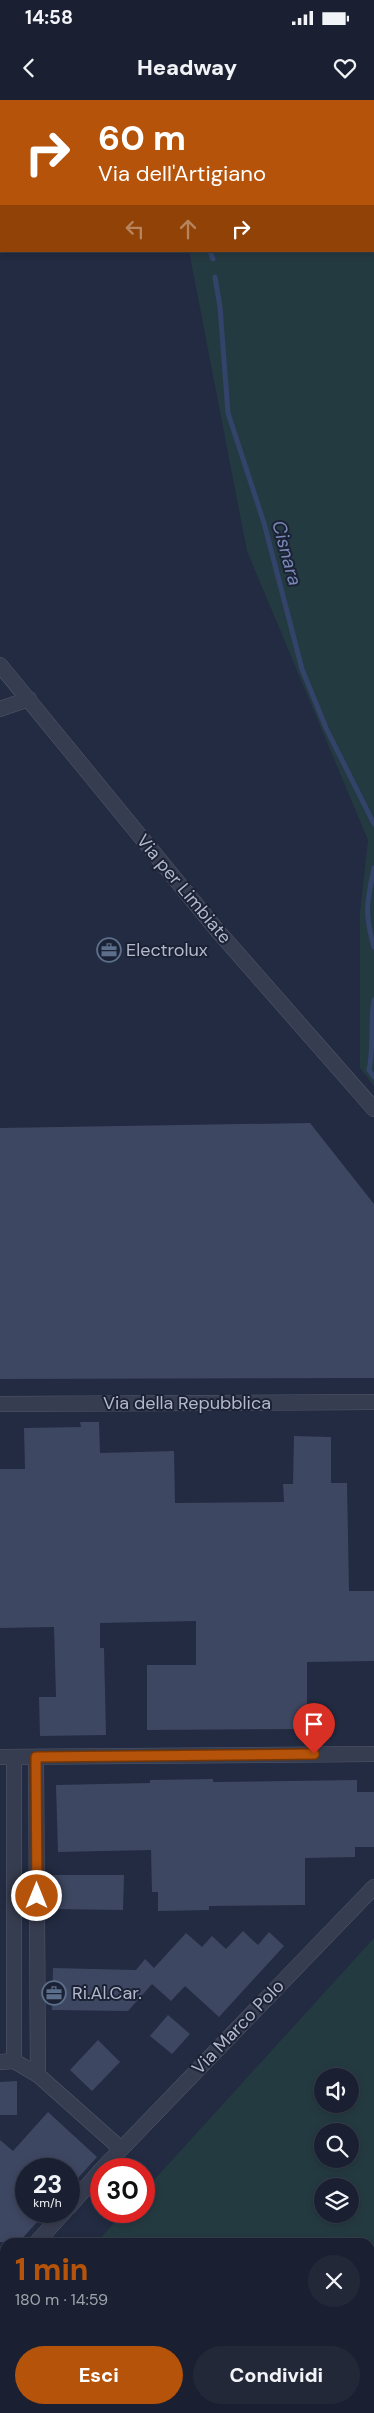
<!DOCTYPE html>
<html lang="it">
<head>
<meta charset="utf-8">
<style>
	:root { --surface:#1a2031; --page:#232839; --text:#f1f3f6; --muted:#9fa3ab; --line:#383e4d; --accent:#b45309 }
	body { margin:0; font-family:"DM Sans",sans-serif; background:var(--page); color:var(--text); height:100vh; display:flex; flex-direction:column; font-size:19px; white-space:nowrap }
	* { box-sizing:border-box; margin:0 }
	p { font-size:16px; color:var(--muted) }
	.icon { flex:none; width:28px; height:28px; fill:none; stroke:currentColor; stroke-width:2; stroke-linecap:round; stroke-linejoin:round }
	.map { position:relative; flex:1; overflow:hidden }
	.drawer { position:absolute; left:0px; top:2138px; width:375px; height:176px; display:flex; flex-direction:column; background:var(--surface); border-radius:15px 15px 0 0; box-shadow:0 2px 8px #0003,0 0 0 1px var(--line) }
	.drawer>* { flex:none }
	.guide { position:absolute; left:0px; top:0px; width:375px; height:152px; box-shadow:0 2px 8px #0003,0 0 0 1px var(--line); background:#b45309; color:#fff; overflow:hidden }
	.controls { position:absolute; left:314px; top:1968px; display:grid; gap:10px }
	.controls a { display:grid; place-items:center; width:45px; height:45px; border-radius:50%; background:var(--surface); box-shadow:0 2px 8px #0003,0 0 0 1px var(--line); font-size:25px }
	.speed { position:absolute; left:15px; top:2058px; display:flex; gap:10px; font-size:25px; font-weight:700; text-align:center }
	.speed>* { display:grid; place-content:center; width:65px; height:65px; border-radius:50%; background:var(--surface); box-shadow:0 2px 8px #0003,0 0 0 1px var(--line); line-height:1 }
	.speed small { font-size:12px; font-weight:400 }
	.speed .limit { border:8px solid #d22; background:#fff; color:#111 }
	.pin { position:absolute; display:grid; place-items:center; width:42px; height:42px; color:#fff; margin:-51px -21px; border-radius:50% 50% 50% 0; rotate:-45deg; box-shadow:0 0 5px #0007 }
	.pin .icon { rotate:45deg }
	.me { position:absolute; width:55px; margin:-28px; rotate:0deg; stroke-linejoin:round; filter:drop-shadow(0 0 4px #0008) }
	.turn { display:flex; align-items:center; gap:18px; height:105px; padding:0 15px; font-size:22px }
	.turn .icon { width:65px; height:65px; stroke-width:2.5 }
	.turn b { display:block; font-size:35px; line-height:42px }
	.lanes { display:flex; align-items:center; height:48px; padding:0 15px; background:#0003; justify-content:center; gap:25px; direction:ltr }
	.lanes .off { opacity:.35 }
	.round { display:grid; place-items:center; flex:none; width:52px; height:52px; border-radius:26px; background:var(--page) }
	.head { display:flex; align-items:center; justify-content:space-between; height:85px; padding:0 15px }
	h1 { font-size:30px; font-weight:800; line-height:38px; color:var(--accent) }
	.action { display:flex; gap:10px; margin-top:auto; padding:10px 15px }
	.action a { flex:1; height:58px; border-radius:30px; background:var(--accent); color:#fff; font-size:20px; font-weight:800; line-height:58px; text-align:center }
	.action a+a { background:var(--page); color:var(--text) }
	.status { display:flex; justify-content:space-between; align-items:center; height:35px; padding:0 25px; background:var(--surface); direction:ltr }
	.status svg { height:14px; fill:currentColor }
	header { display:flex; justify-content:space-between; align-items:center; height:65px; padding:0 15px; background:var(--surface); font-size:22px; font-weight:800 }
	.map>svg:first-child { display:block }
	.green { fill:#243a41; fill-rule:evenodd }
	.lines { fill:none; stroke-linecap:round; stroke-linejoin:round }
	.stream { stroke:#344369; stroke-width:5 }
	.building { fill:#3e4761 }
	.minor-casing { stroke:#52586b; stroke-width:16 }
	.minor { stroke:#373d50; stroke-width:15 }
	.route-casing { stroke:#753606; stroke-width:12 }
	.route { stroke:#b45309; stroke-width:9 }
	.labels { text-anchor:middle; dominant-baseline:central; stroke-width:4; stroke-linejoin:round; paint-order:stroke }
	.street-label { font-size:18px; fill:#b3b9cb; stroke:#1c2235 }
	.poi-label { font-size:18px; fill:#b3b9cb; stroke:#1c2235; text-anchor:start }
	.water-label { font-size:19px; font-style:italic; fill:#7889b5; stroke:#1c2235 }
</style>
</head>
<body>
<div class="status"><b>14:58</b><svg viewBox="0 0 49 12"><path d="M0 12V9h3v3zM5 12V6h3v6zM10 12V3h3v9zM15 12V0h3v12zM26 1h20v11H26zM47 4h2v5h-2z"/></svg></div>
<header><svg class="icon" aria-label="back" viewBox="0 0 24 24"><path d="M15 5l-7 7 7 7"/></svg>Headway<svg class="icon" aria-label="heart" viewBox="0 0 24 24"><path d="M12 20l-8-8c-3-5 5-10 8-4 3-6 11-1 8 4z"/></svg></header>
<div class="map">
<svg width="374" height="2313" viewBox="0 0 374 2313">
	<rect width="100%" height="100%" fill="#222b41"/>
	<g class="green">
		<polygon points="109,0 374,0 374,986 360,968 360,813 368,740 247,451 189,151 374,151 374,1"/>
		<path d="M 374,1838 L 374,2213 L 370,2216 L 370,2142 L 97,2142 L 125,2111 L 144,2111 L 144,2091 ZM 322,1976 L 350,1976 L 350,2004 L 322,2004 ZM 322,2031 L 350,2031 L 350,2059 L 322,2059 ZM 322,2086 L 350,2086 L 350,2114 L 322,2114 Z"/>
		<polygon points="5,2244 5,2309 144,2309 129,2313 0,2313 0,2249"/>
	</g>
	<g class="lines">
		<g class="stream">
			<polyline points="126,0 127,1"/>
			<polyline points="210,151 213,159"/>
			<polyline points="215,177 220,207 228,313 264,423 302,569 326,628 374,724"/>
			<path d="M 374,768 C 367,802 364,813 374,847"/>
			<path d="M 374,900 C 370,924 374,948 369,970 L 374,977"/>
		</g>
	</g>
	<g class="building">
		<polygon points="310,1023 374,1104 374,1278 0,1279 0,1028"/>
		<polygon points="80,1322 99,1322 100,1353 174,1351 175,1403 284,1402 283,1384 293,1384 294,1336 331,1337 331,1383 347,1383 349,1491 374,1491 374,1561 307,1562 307,1629 147,1630 147,1565 196,1565 196,1521 100,1523 100,1548 104,1548 106,1635 40,1636 39,1597 56,1597 54,1527 0,1528 0,1369 25,1369 24,1328 81,1327"/>
		<polygon points="213,1679 213,1682 357,1680 357,1692 374,1692 374,1747 355,1747 355,1757 305,1758 305,1805 209,1806 209,1810 158,1811 158,1792 152,1792 151,1750 58,1752 56,1685 150,1683 150,1680"/>
		<polygon points="52,1775 124,1775 123,1810 52,1809"/>
		<polygon points="243,1831 258,1845 269,1832 284,1846 219,1917 185,1886 171,1901 152,1884 128,1911 52,1910 53,1868 136,1870 145,1859 154,1868 186,1833 202,1847 212,1836 226,1849"/>
		<polygon points="168,1915 190,1934 172,1954 150,1936"/>
		<polygon points="98,1940 120,1962 92,1991 70,1970"/>
		<polygon points="17,1981 17,2015 0,2015 0,1982"/>
		<polygon points="48,2012 97,2057 69,2088 69,2069 26,2069 26,2111 47,2111 19,2142 0,2142 0,2040 13,2051"/>
	</g>
	<g class="lines">
		<g class="minor-casing">
			<g id="minor">
				<polyline points="0,565 217,830 374,1009"/>
				<polyline points="0,609 29,599"/>
				<polyline points="0,1304 374,1302"/>
				<polyline points="0,1657 374,1654"/>
				<polyline points="14,1657 14,1961"/>
				<polyline points="36,1657 38,1975"/>
				<polyline points="0,1962 14,1961 38,1975 120,2048"/>
				<polyline points="102,2069 374,1787"/>
				<polyline points="69,2107 101,2070"/>
				<polyline points="37,2142 65,2111"/>
				<polyline points="0,2185 5,2179"/>
			</g>
		</g>
		<use href="#minor" class="minor"/>
	</g>
	<g class="lines">
		<g class="route-casing">
			<polyline id="route" points="37,1796 36,1657 314,1654"/>
		</g>
		<use href="#route" class="route"/>
	</g>
	<defs>
		<g id="office-ring" transform="scale(1.25)"><circle r="9.5" fill="#1c2235" stroke="#5c6f8a" stroke-width="1.5"/><path d="M-6-3h4V-5.5h4V-3h4V5H-6ZM-1-4.5V-3h2v-1.5ZM-6 0V1H6V0Z" fill="#5c6f8a"/></g>
	</defs>
	<g fill-rule="evenodd">
		<use href="#office-ring" x="109" y="850"/>
		<use href="#office-ring" x="54" y="1893"/>
	</g>
	<g class="labels">
		<g class="street-label">
			<text transform="translate(184 789) rotate(50)">Via per Limbiate</text>
			<text x="187" y="1303">Via della Repubblica</text>
			<text transform="translate(238 1927) rotate(-46)">Via Marco Polo</text>
		</g>
		<g class="poi-label">
			<text x="126" y="850">Electrolux</text>
			<text x="72" y="1893">Ri.Al.Car.</text>
		</g>
		<g class="water-label">
			<text transform="translate(287 453) rotate(75)">Cisnara</text>
		</g>
	</g>
</svg>
<div class="controls">
<a><svg class="icon" aria-label="sound" viewBox="0 0 24 24"><path d="M4 9h4l5-4v14l-5-4H4zM17 9q2 3 0 6"/></svg></a>
<a><svg class="icon" aria-label="search" viewBox="0 0 24 24"><circle cx="10" cy="10" r="6"/><path d="M15 15l6 6"/></svg></a>
<a><svg class="icon" aria-label="layers" viewBox="0 0 24 24"><path d="M12 4l9 5-9 5-9-5zM3 14l9 5 9-5"/></svg></a>
</div>
<div class="speed"><div>23<small>km/h</small></div><div class="limit">30</div></div>
<div class="pin" style="left:314px;top:1654px;background:#d93025"><svg class="icon" aria-label="arrive" viewBox="0 0 24 24"><path d="M6 21V4h12l-3 4 3 4H6"/></svg></div>
<svg class="me" style="left:37px;top:1796px" viewBox="-20 -20 40 40"><circle r="17" fill="#b45309" stroke="#fff" stroke-width="3"/><path d="M0-11L8 9 0 5-8 9z" fill="#fff"/></svg>
<div class="guide">
<div class="turn"><svg class="icon" aria-label="right" viewBox="0 0 24 24"><path d="M7 20v-9h11M14 6l5 5-5 5"/></svg><div><b>60 m</b>Via dell'Artigiano</div></div>
<div class="lanes"><svg class="icon off" aria-label="left" viewBox="0 0 24 24"><path d="M17 20v-9H6M10 6l-5 5 5 5"/></svg><svg class="icon off" aria-label="ahead" viewBox="0 0 24 24"><path d="M12 20V5M6 11l6-6 6 6"/></svg><svg class="icon" aria-label="right" viewBox="0 0 24 24"><path d="M7 20v-9h11M14 6l5 5-5 5"/></svg></div>
</div>
<section class="drawer">
<div class="head"><div><h1>1 min</h1><p>180 m · 14:59</p></div><a class="round"><svg class="icon" aria-label="close" viewBox="0 0 24 24"><path d="M6 6l12 12M18 6L6 18"/></svg></a></div>
<div class="action"><a>Esci</a><a>Condividi</a></div>
</section>
</div>
</body>
</html>
